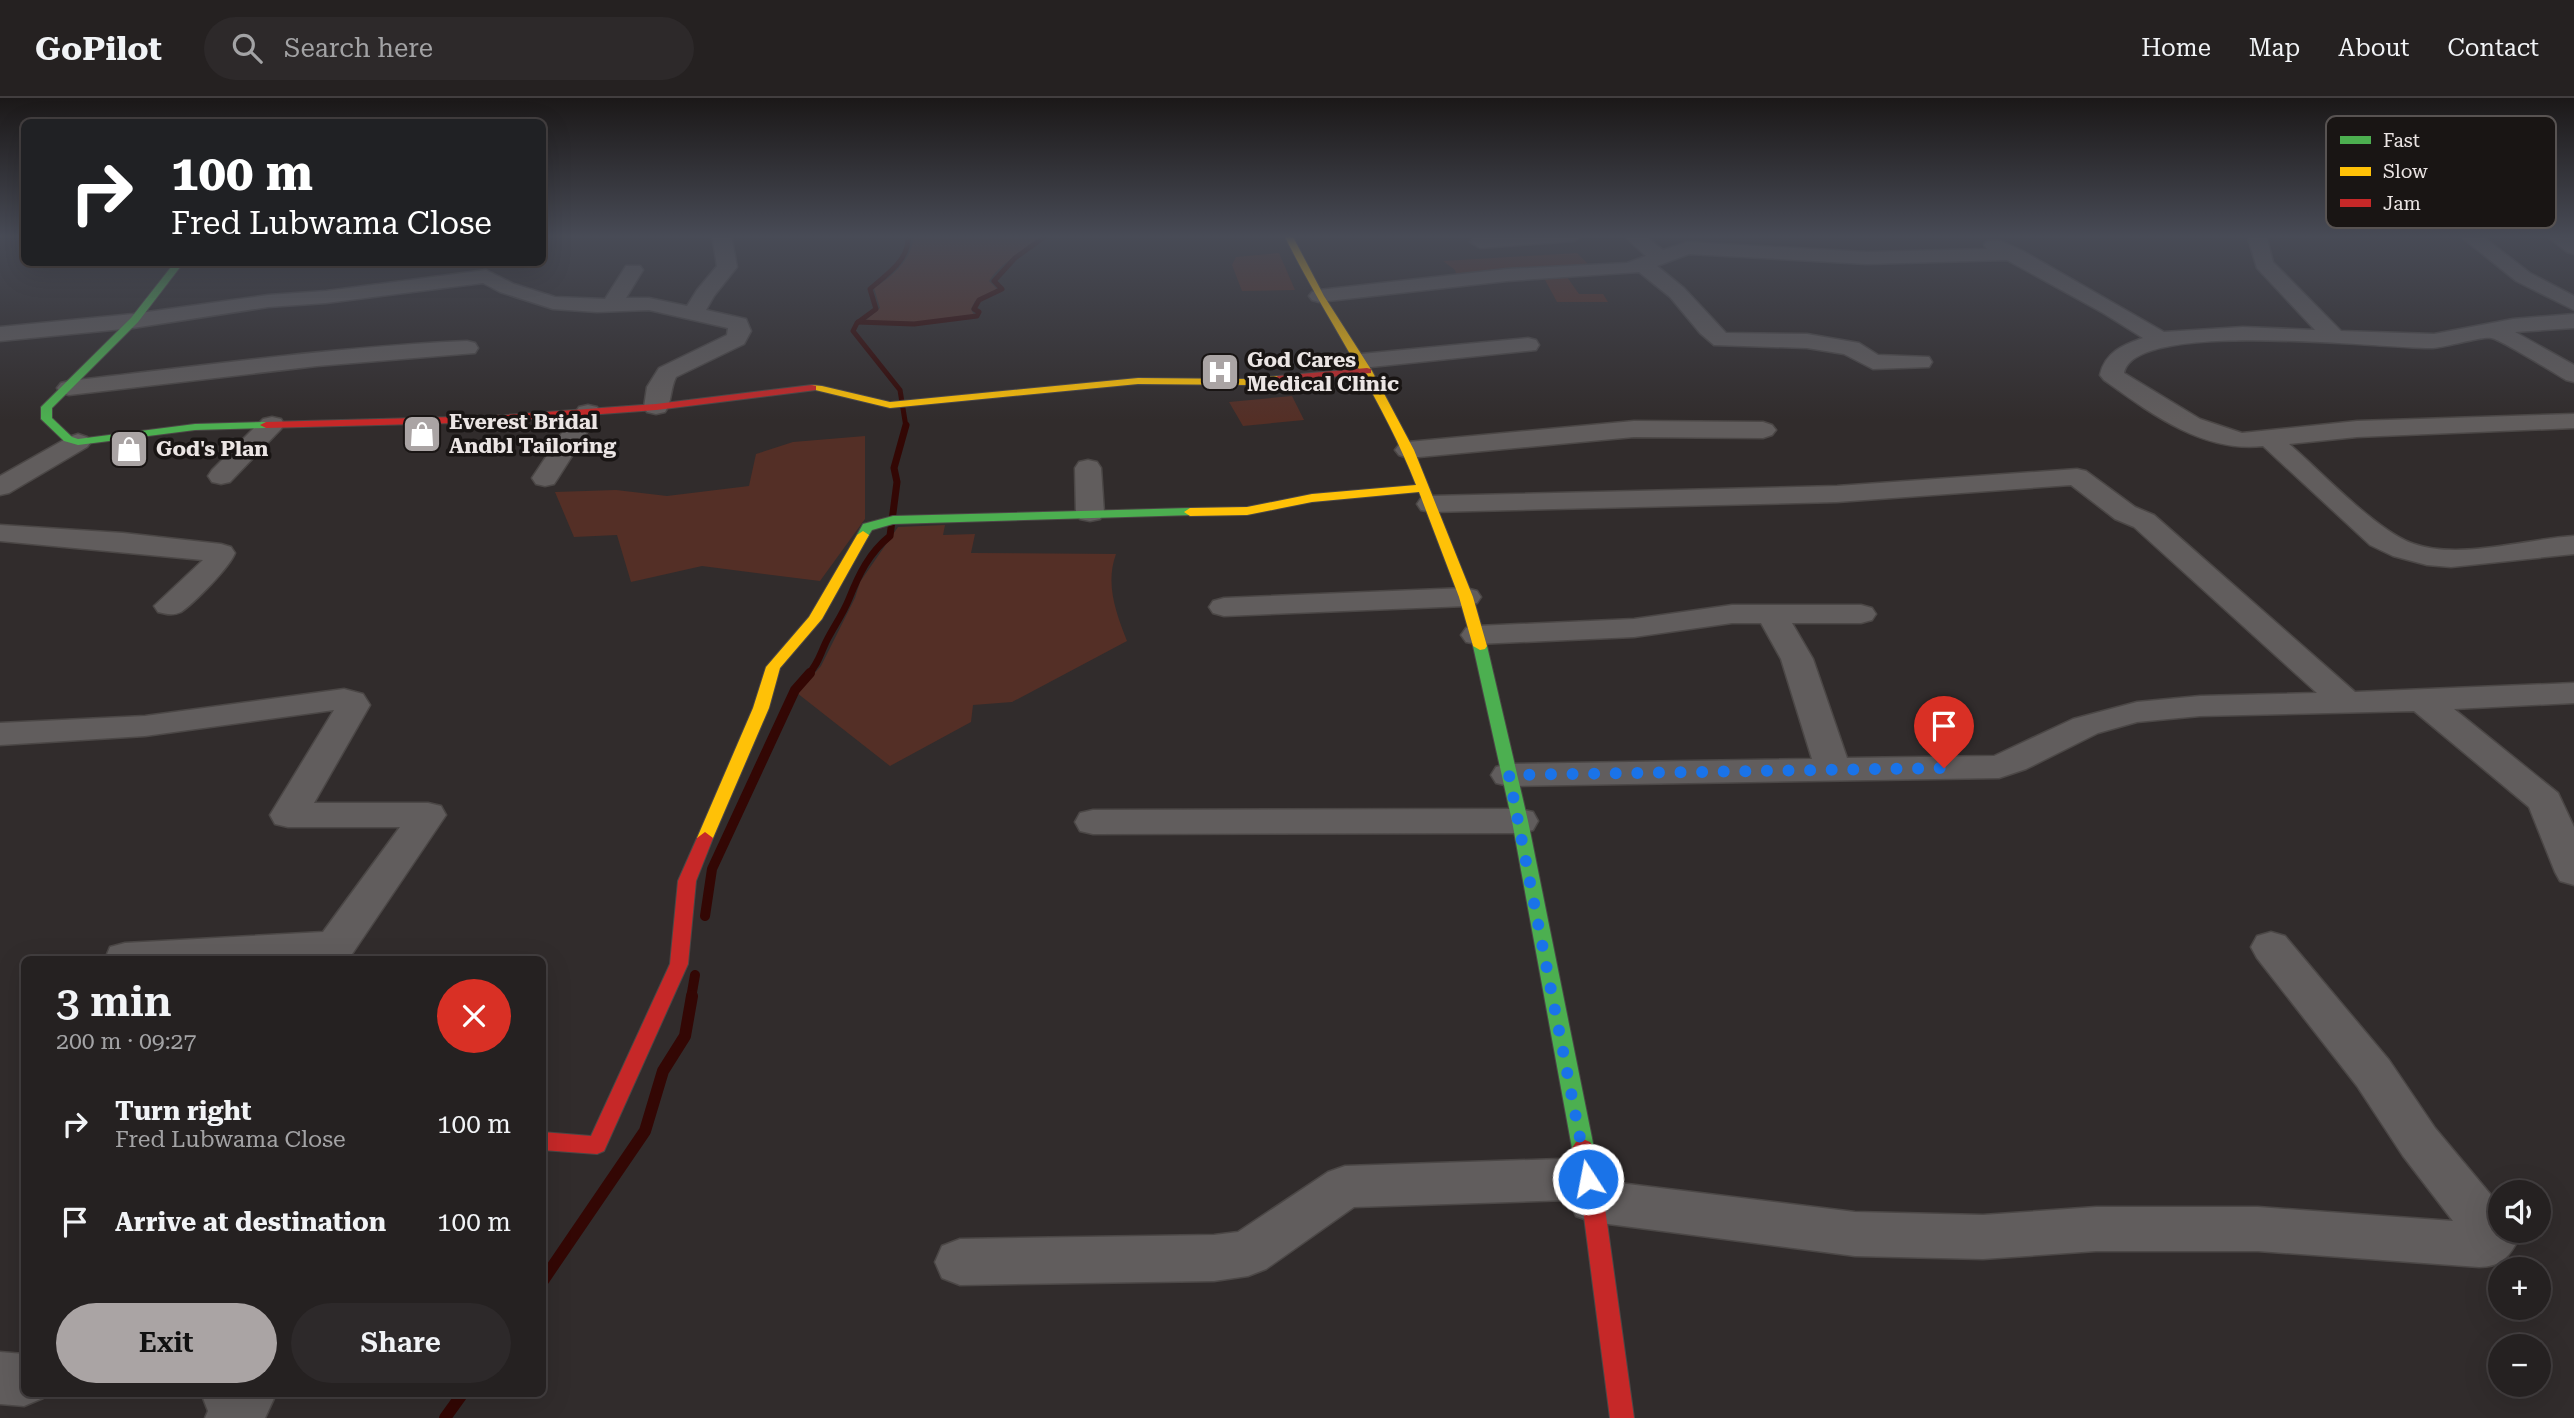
<!DOCTYPE html>
<html lang="en">
<head>
<meta charset="utf-8">
<style>
	:root { --surface:#252121; --page:#2d292a; --text:#f1f3f6; --muted:#a3a3a5; --line:#423e3f; --accent:#aaa4a4 }
	body { margin:0; font-family:"Roboto Serif",serif; background:var(--page); color:var(--text); height:100vh; display:flex; flex-direction:column; font-size:26px; white-space:nowrap }
	* { box-sizing:border-box; margin:0 }
	p { font-size:23px; color:var(--muted) }
	.icon { flex:none; width:38px; height:38px; fill:none; stroke:currentColor; stroke-width:2; stroke-linecap:round; stroke-linejoin:round }
	.map { position:relative; flex:1; overflow:hidden }
	.drawer { position:absolute; left:21px; top:858px; width:525px; height:441px; display:flex; flex-direction:column; background:var(--surface); border-radius:10px; box-shadow:0 7px 28px #0002,0 0 0 2px var(--line) }
	.drawer>* { flex:none }
	.top-card { position:absolute; left:21px; top:21px; width:525px; height:147px; border-radius:10px; box-shadow:0 7px 28px #0002,0 0 0 2px var(--line); background:#202124; color:#fff; overflow:hidden }
	.controls { position:absolute; left:2488px; top:1082px; display:grid; gap:14px }
	.controls a { display:grid; place-items:center; width:63px; height:63px; border-radius:50%; background:var(--surface); box-shadow:0 7px 28px #0002,0 0 0 2px var(--line); font-size:35px }
	.pin { position:absolute; display:grid; place-items:center; width:60px; height:60px; color:#fff; margin:-72px -30px; border-radius:50% 50% 50% 0; rotate:-45deg; box-shadow:0 0 7px #0007 }
	.pin .icon { rotate:45deg }
	.me { position:absolute; width:77px; margin:-38px; rotate:349deg; stroke-linejoin:round; filter:drop-shadow(0 0 5px #0008) }
	.turn { display:flex; align-items:center; gap:24px; height:147px; padding:0 35px; font-size:32px }
	.turn .icon { width:91px; height:91px; stroke-width:2.5 }
	.turn b { display:block; font-size:49px; line-height:60px }
	.round { display:grid; place-items:center; flex:none; width:74px; height:74px; border-radius:37px; background:var(--page) }
	.headline { display:flex; align-items:center; justify-content:space-between; height:119px; padding:0 35px }
	h1 { font-size:42px; font-weight:600; line-height:52px }
	.primary-button { display:flex; gap:14px; margin-top:auto; padding:14px 35px }
	.primary-button a { flex:1; height:80px; border-radius:42px; background:var(--accent); color:#111; font-size:28px; font-weight:600; line-height:80px; text-align:center }
	.primary-button a+a { background:var(--page); color:var(--text) }
	ul { padding:0; list-style:none }
	li { display:flex; align-items:center; gap:21px; height:98px; padding:0 35px }
	li div { flex:1 }
	li b { display:block; font-size:26px }
	li em { font-style:normal }
	header { display:flex; align-items:center; gap:42px; box-sizing:border-box; height:98px; padding:0 35px; background:var(--surface); border-bottom:2px solid var(--line) }
	header strong { font-size:33px }
	nav { display:flex; gap:38px; margin-inline-start:auto; font-size:24px }
	.search { width:490px; height:63px; background:var(--page); display:flex; align-items:center; gap:18px; box-sizing:border-box; padding:0 24px; border-radius:38px; color:var(--muted); font-size:26px }
	.map>svg:first-child { display:block }
	.green { fill:#542f26 }
	.lines { fill:none; stroke-linecap:round; stroke-linejoin:round }
	.stream-far3 { stroke:#330704; stroke-width:5 }
	.stream-far2 { stroke:#330704; stroke-width:7 }
	.stream-far1 { stroke:#330704; stroke-width:10 }
	.stream { stroke:#330704; stroke-width:12 }
	.street-casing { stroke:#4b4746; stroke-width:3 }
	.fast-casing { stroke:#4b4746; stroke-width:2 }
	.slow-casing { stroke:#4b4746; stroke-width:2 }
	.jam-casing { stroke:#4b4746; stroke-width:2 }
	.street { fill:#615d5d; fill-rule:evenodd }
	.fast { fill:#4caf50; fill-rule:evenodd }
	.slow { fill:#ffc107; fill-rule:evenodd }
	.jam { fill:#c62828; fill-rule:evenodd }
	.route { stroke:#1a73e8; stroke-width:12; stroke-dasharray:0 21.6 }
	.labels { text-anchor:middle; dominant-baseline:central; stroke-width:7; stroke-linejoin:round; paint-order:stroke }
	.far-poi-label { font-size:21px; font-weight:bold; fill:#ebe5e4; stroke:#191514; text-anchor:start }
	.key { fill:#191514; stroke:#585352; stroke-width:2 }
	.key-label { font-size:19px; fill:#ebe5e4 }
</style>
</head>
<body>
<header>
<strong>GoPilot</strong>
<div class="search"><svg class="icon" aria-label="search" viewBox="0 0 24 24"><circle cx="10" cy="10" r="6"/><path d="M15 15l6 6"/></svg>Search here</div>
<nav><a>Home</a><a>Map</a><a>About</a><a>Contact</a></nav>
</header>
<div class="map">
<svg width="2574" height="1320" viewBox="0 0 2574 1320">
	<rect width="100%" height="100%" fill="#312c2c"/>
	<g class="green">
		<path d="M 914,137 L 1042,137 L 1042,138 L 1041,142 C 1021,155 1002,163 989,183 L 997,191 L 975,203 L 971,211 L 974,217 L 919,224 L 865,223 L 880,210 L 874,190 C 894,177 912,162 914,137 Z"/>
		<polygon points="1279,155 1295,192 1242,193 1232,167 1236,159"/>
		<polygon points="1577,155 1590,168 1457,179 1455,172 1443,163"/>
		<polygon points="1567,179 1579,196 1603,196 1608,204 1557,204 1544,180"/>
		<polygon points="1292,298 1304,322 1243,328 1229,304"/>
		<polygon points="865,338 865,421 820,483 702,468 631,484 617,437 574,439 555,394 616,392 667,398 749,388 756,356 793,344"/>
		<path d="M 945,427 L 943,437 L 975,436 L 971,455 L 1116,456 C 1105,486 1116,515 1127,543 L 1012,604 L 973,607 L 971,624 L 890,668 L 797,595 L 821,568 L 855,500 L 860,484 L 898,429 Z"/>
	</g>
	<g class="lines">
		<g class="stream-far3">
			<polyline points="858,224 914,226 977,218 979,214 974,211 979,202 1002,191 994,183 1015,160 1047,137"/>
			<path d="M 906,329 L 900,292 L 853,233 L 857,225 L 876,211 L 870,191 C 887,176 910,162 908,137"/>
		</g>
		<path class="stream-far2" d="M 808,577 C 818,566 820,557 826,544 C 833,530 843,516 849,501 C 859,476 869,455 890,438 L 897,384 L 894,370 L 906,327"/>
		<g class="stream-far1">
			<polyline points="705,818 712,771 795,592 810,575"/>
			<polyline points="691,900 695,877"/>
		</g>
		<g class="stream">
			<polyline points="542,1184 645,1033 663,973 685,938 692,898"/>
			<polyline points="445,1320 463,1295"/>
		</g>
		<g class="street-casing">
			<g id="street">
				<path d="M 712,137 L 731,137 L 737,169 L 714,198 L 706,212 L 746,221 L 751,233 L 744,246 L 676,279 C 670,291 672,304 665,314 L 656,316 L 647,314 L 644,309 L 647,289 L 659,270 L 727,237 L 728,230 L 649,212 L 597,214 L 553,211 L 500,194 L 483,185 L 326,205 L 268,209 L 133,230 L 0,243 L 0,229 L 133,216 L 268,197 L 326,193 L 486,172 L 514,186 L 555,199 L 605,201 L 626,168 L 640,168 L 643,172 L 626,200 L 649,200 L 687,208 L 697,192 L 717,168 Z"/>
				<polygon points="1492,137 1583,137 1574,143 1480,150 1470,144 1473,140"/>
				<path d="M 1623,137 L 1644,137 L 1663,152 L 1687,144 L 1867,154 L 1987,151 L 1984,147 L 1987,143 L 2001,143 L 2021,152 L 2164,234 L 2243,229 L 2315,232 L 2257,170 L 2247,137 L 2266,137 L 2273,164 L 2341,233 L 2434,236 L 2513,221 L 2574,216 L 2574,230 L 2515,234 L 2574,267 L 2574,284 L 2566,282 C 2554,275 2500,241 2491,240 C 2483,238 2447,249 2433,250 C 2386,251 2134,220 2124,275 L 2200,321 L 2242,335 L 2357,323 L 2574,316 L 2574,330 L 2357,339 L 2289,346 C 2321,373 2377,434 2414,446 C 2460,462 2526,441 2574,438 L 2574,456 L 2451,469 L 2427,467 L 2393,458 L 2370,447 L 2263,348 C 2203,355 2150,315 2104,282 L 2100,277 C 2105,254 2123,247 2143,240 L 2103,215 L 2007,162 L 1867,166 L 1689,156 L 1657,168 L 1684,190 L 1726,235 L 1807,236 L 1859,245 L 1878,257 L 1929,259 L 1932,264 L 1929,269 L 1873,271 L 1844,256 L 1807,250 L 1714,247 L 1700,235 L 1670,199 L 1639,174 L 1507,183 L 1319,204 L 1312,202 L 1309,198 L 1312,194 L 1319,192 L 1507,171 L 1627,165 L 1646,158 Z"/>
				<polygon points="2459,137 2481,137 2530,175 2574,198 2574,212 2516,183"/>
				<polygon points="2546,137 2568,137 2574,141 2574,156 2567,154"/>
				<polygon points="1528,240 1536,242 1539,247 1536,252 1361,270 1353,268 1350,263 1353,258 1361,256"/>
				<path d="M 467,243 L 475,245 L 478,250 L 475,255 L 317,268 L 69,297 L 61,295 L 57,290 L 61,285 L 69,283 C 202,268 334,249 467,243 Z"/>
				<polygon points="588,307 597,309 600,314 558,380 554,386 545,388 536,386 532,380 579,309"/>
				<polygon points="272,319 281,321 284,326 281,331 230,384 221,386 212,384 208,378 212,372 263,321"/>
				<polygon points="1634,323 1763,324 1772,327 1776,332 1772,337 1763,340 1634,339 1408,360 1399,357 1395,352 1399,347 1408,344"/>
				<polygon points="78,336 87,339 91,344 87,349 9,395 0,397 0,378 69,339"/>
				<polygon points="1088,362 1097,364 1101,370 1104,415 1100,421 1090,423 1080,421 1076,415 1075,370 1079,364"/>
				<polygon points="2077,371 2086,373 2135,409 2154,417 2355,594 2574,585 2574,605 2454,611 2558,695 2574,729 2574,787 2560,783 2555,774 2529,709 2414,613 2200,618 2137,624 2098,635 2026,671 1999,680 1509,688 1496,685 1491,677 1496,669 1509,666 1812,661 1781,561 1761,525 1732,525 1634,539 1477,546 1466,544 1461,537 1466,530 1477,528 1634,521 1732,507 1861,507 1872,510 1876,516 1872,522 1861,525 1792,525 1813,561 1847,660 1994,658 2073,621 2137,604 2200,598 2317,595 2134,429 2115,421 2071,387 1837,404 1431,414 1421,412 1417,406 1421,400 1431,398 1837,388"/>
				<path d="M 0,427 L 123,435 L 221,446 L 231,449 L 235,455 C 230,469 194,505 181,514 C 173,518 166,516 158,514 L 154,508 L 203,462 L 0,443 Z"/>
				<polygon points="1466,490 1477,493 1481,499 1477,505 1466,508 1224,518 1213,515 1209,509 1213,503 1224,500"/>
				<polygon points="344,591 363,596 370,607 314,705 428,705 441,708 446,717 350,859 348,861 105,861 110,849 125,845 323,834 400,729 288,729 275,726 270,717 334,612 145,638 0,647 0,625 145,618"/>
				<polygon points="1520,711 1533,714 1538,723 1533,732 1520,735 1093,736 1080,733 1075,724 1080,715 1093,712"/>
				<path d="M 2271,834 L 2285,838 L 2389,962 L 2435,1030 L 2501,1109 L 2501,1132 L 2515,1132 L 2519,1140 C 2510,1158 2501,1169 2479,1169 L 2258,1153 L 2096,1153 L 1983,1161 L 1855,1158 L 1593,1124 L 1576,1118 L 1569,1102 L 1354,1109 L 1266,1171 L 1248,1178 L 1214,1183 L 960,1187 L 942,1180 L 935,1164 L 942,1148 L 960,1141 L 1214,1137 L 1238,1134 L 1328,1074 L 1345,1068 L 1589,1060 L 1606,1066 L 1613,1081 L 1611,1084 L 1855,1114 L 1983,1117 L 2096,1109 L 2258,1109 L 2453,1123 L 2403,1058 L 2357,988 L 2257,860 L 2251,849 L 2257,838 Z"/>
				<polygon points="0,1254 24,1256 24,1295 45,1295 43,1300 24,1308 0,1306"/>
				<polygon points="201,1295 276,1295 276,1296 265,1320 205,1320 208,1313"/>
			</g>
		</g>
		<g class="fast-casing">
			<g id="fast">
				<polygon points="175,164 184,164 138,224 52,310 52,320 72,339 78,341 195,326 266,324 272,327 266,330 195,332 78,347 64,343 41,321 41,309 131,220"/>
				<polygon points="1190,410 1194,411 1194,417 893,426 872,432 867,440 859,440 857,437 863,426 893,418"/>
				<polygon points="1480,544 1487,548 1528,723 1594,1050 1590,1056 1583,1059 1576,1056 1572,1050 1512,723 1473,548"/>
			</g>
		</g>
		<g class="slow-casing">
			<g id="slow">
				<path d="M 1284,137 L 1292,137 L 1324,198 L 1372,273 L 1414,352 L 1473,499 L 1487,548 L 1485,551 L 1480,552 L 1473,548 L 1459,499 L 1419,394 L 1312,404 L 1247,417 L 1190,418 L 1184,414 L 1190,410 L 1247,409 L 1312,396 L 1416,387 C 1382,299 1326,222 1284,137 Z"/>
				<polygon points="1278,278 1282,279 1282,283 1249,287 1138,286 890,310 807,290 812,287 822,288 890,304 1138,280 1249,281"/>
				<polygon points="863,433 869,437 822,521 780,570 769,610 713,740 705,746 699,744 697,740 753,610 766,569 809,519 857,437"/>
			</g>
		</g>
		<g class="jam-casing">
			<g id="jam">
				<polygon points="1367,270 1371,271 1371,275 1278,284 1273,281 1278,278"/>
				<polygon points="812,287 816,288 816,292 656,312 492,324 266,330 260,327 266,324 492,318 656,306"/>
				<polygon points="705,734 713,740 696,783 688,866 604,1053 597,1056 542,1052 542,1034 591,1038 670,866 678,783 697,740"/>
				<polygon points="1583,1041 1590,1044 1594,1050 1604,1103 1634,1320 1610,1320 1582,1103 1572,1050 1576,1044"/>
			</g>
		</g>
		<use href="#street" class="street"/>
		<use href="#fast" class="fast"/>
		<use href="#slow" class="slow"/>
		<use href="#jam" class="jam"/>
	</g>
	<linearGradient id="sky" x2="0" y2="1"><stop stop-color="#1b1818"/><stop offset="0.43" stop-color="#484b56"/><stop offset="1" stop-color="#484b56" stop-opacity="0"/></linearGradient>
	<rect width="2574" height="322" fill="url(#sky)"/>
	<g class="lines">
		<polyline class="route" points="1588,1081 1509,677 1944,670"/>
	</g>
	<defs>
		<g id="hospital-square" transform="scale(2.0125)"><rect x="-9" y="-9" width="18" height="18" rx="4" fill="#aaa4a4" stroke="#191514"/><path d="M-5-5h3v3.5h4V-5h3V5h-3V1.5h-4V5h-3Z" fill="#fff"/></g>
		<g id="shop-square" transform="scale(2.0125)"><rect x="-9" y="-9" width="18" height="18" rx="4" fill="#aaa4a4" stroke="#191514"/><path d="M-5-2.5h2.3a2.7 3.5 0 0 1 5.4 0H5L5.5 6h-11ZM-1.5-2.5h3a1.5 2.3 0 0 0-3 0Z" fill="#fff"/></g>
	</defs>
	<g fill-rule="evenodd">
		<use href="#hospital-square" x="1220" y="274"/>
		<use href="#shop-square" x="422" y="336"/>
		<use href="#shop-square" x="129" y="351"/>
	</g>
	<g class="labels">
		<g class="far-poi-label">
			<text x="1247" y="262">God Cares<tspan x="1247" dy="24">Medical Clinic</tspan></text>
			<text x="449" y="324">Everest Bridal<tspan x="449" dy="24">Andbl Tailoring</tspan></text>
			<text x="156" y="351">God's Plan</text>
		</g>
	</g>
	<rect x="2326" y="18" width="230" height="112" rx="10" class="key"/>
	<rect x="2340" y="38" width="31" height="8" fill="#4caf50"/>
	<rect x="2340" y="69" width="31" height="9" fill="#ffc107"/>
	<rect x="2340" y="101" width="31" height="8" fill="#c62828"/>
	<g class="key-label">
		<text x="2383" y="49">Fast</text>
		<text x="2383" y="80">Slow</text>
		<text x="2383" y="112">Jam</text>
	</g>
</svg>
<div class="controls">
<a><svg class="icon" aria-label="sound" viewBox="0 0 24 24"><path d="M4 9h4l5-4v14l-5-4H4zM17 9q2 3 0 6"/></svg></a>
<a>+</a>
<a>−</a>
</div>
<div class="pin" style="left:1944px;top:670px;background:#d93025"><svg class="icon" aria-label="arrive" viewBox="0 0 24 24"><path d="M6 21V4h12l-3 4 3 4H6"/></svg></div>
<svg class="me" style="left:1588px;top:1081px" viewBox="-20 -20 40 40"><circle r="17" fill="#1a73e8" stroke="#fff" stroke-width="3"/><path d="M0-11L8 9 0 5-8 9z" fill="#fff"/></svg>
<div class="top-card">
<div class="turn"><svg class="icon" aria-label="right" viewBox="0 0 24 24"><path d="M7 20v-9h11M14 6l5 5-5 5"/></svg><div><b>100 m</b>Fred Lubwama Close</div></div>
</div>
<section class="drawer">
<div class="headline"><div><h1>3 min</h1><p>200 m · 09:27</p></div><a class="round" style="background:#d93025;color:#fff"><svg class="icon" aria-label="close" viewBox="0 0 24 24"><path d="M6 6l12 12M18 6L6 18"/></svg></a></div>
<ul>
<li><svg class="icon" aria-label="right" viewBox="0 0 24 24"><path d="M7 20v-9h11M14 6l5 5-5 5"/></svg><div><b>Turn right</b><p>Fred Lubwama Close</p></div><em>100 m</em></li>
<li><svg class="icon" aria-label="arrive" viewBox="0 0 24 24"><path d="M6 21V4h12l-3 4 3 4H6"/></svg><div><b>Arrive at destination</b></div><em>100 m</em></li>
</ul>
<div class="primary-button"><a>Exit</a><a>Share</a></div>
</section>
</div>
</body>
</html>
